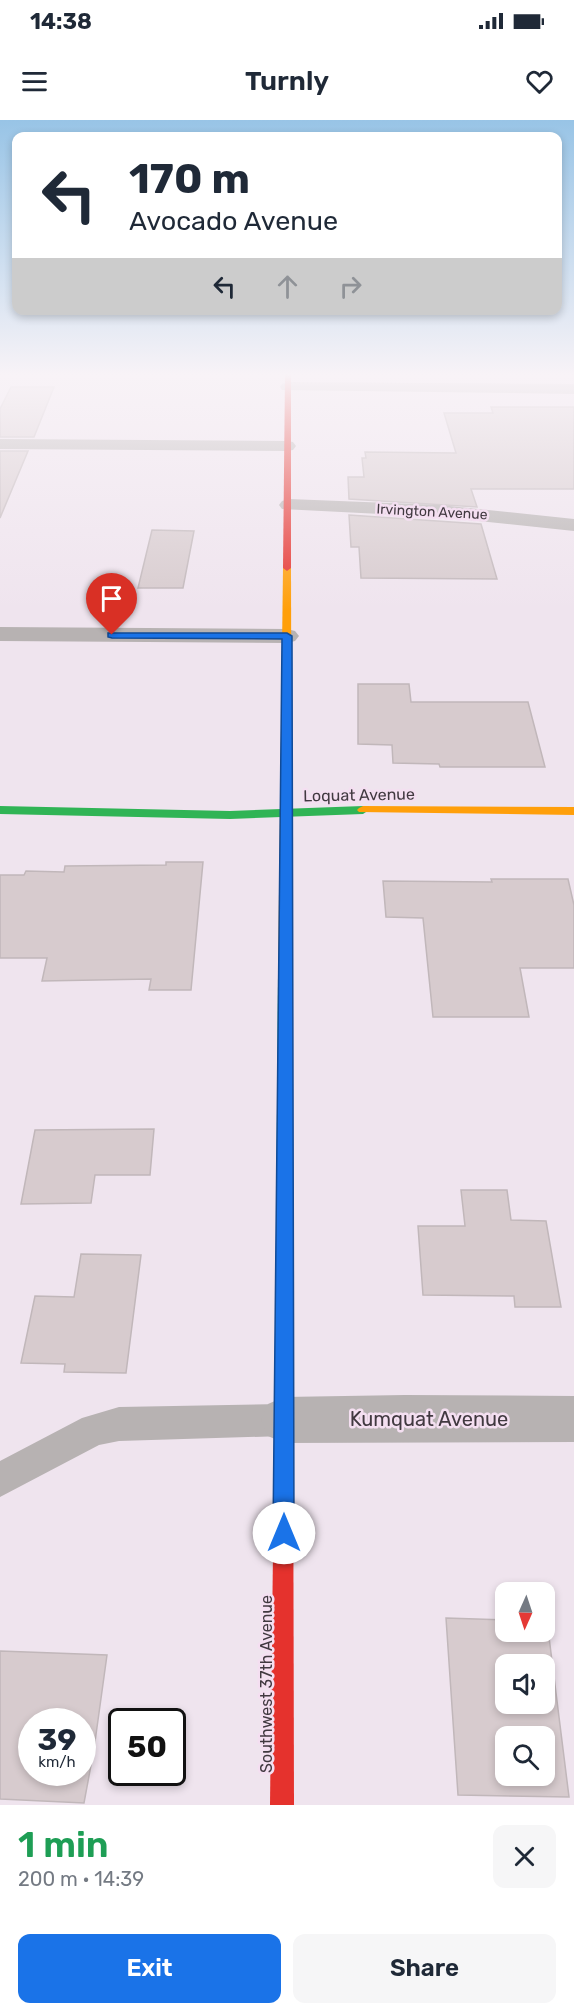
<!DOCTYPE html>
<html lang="en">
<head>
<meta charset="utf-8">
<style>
	:root { --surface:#fff; --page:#f6f6f7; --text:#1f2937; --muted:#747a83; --accent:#1a73e8 }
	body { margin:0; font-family:Rubik,sans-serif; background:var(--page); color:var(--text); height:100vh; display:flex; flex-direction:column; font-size:22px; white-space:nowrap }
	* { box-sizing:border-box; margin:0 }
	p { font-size:20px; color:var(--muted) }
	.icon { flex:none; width:33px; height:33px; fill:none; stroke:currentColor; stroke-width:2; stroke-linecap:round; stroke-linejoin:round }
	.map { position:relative; height:1685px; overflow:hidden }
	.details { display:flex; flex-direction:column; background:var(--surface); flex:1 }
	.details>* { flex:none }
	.hud { position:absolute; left:12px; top:12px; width:550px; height:183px; border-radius:12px; box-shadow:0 3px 9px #0003; background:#fff; color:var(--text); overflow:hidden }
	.needle { width:39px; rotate:183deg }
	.fabs { position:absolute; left:495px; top:1462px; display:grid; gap:12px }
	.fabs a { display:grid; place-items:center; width:60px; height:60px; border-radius:12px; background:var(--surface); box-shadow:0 3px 9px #0003; font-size:30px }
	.speed { position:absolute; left:18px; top:1588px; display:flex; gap:12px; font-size:30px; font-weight:700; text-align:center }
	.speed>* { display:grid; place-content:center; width:78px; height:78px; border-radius:50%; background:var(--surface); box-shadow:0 3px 9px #0003; line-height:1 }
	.speed small { font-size:15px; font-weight:400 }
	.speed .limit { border:3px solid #111; border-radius:9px; background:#fff; color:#111 }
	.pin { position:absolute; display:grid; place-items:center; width:51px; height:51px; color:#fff; margin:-62px -26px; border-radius:50% 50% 50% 0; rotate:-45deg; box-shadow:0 0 6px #0007 }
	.pin .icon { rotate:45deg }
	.me { position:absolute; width:66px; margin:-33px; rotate:0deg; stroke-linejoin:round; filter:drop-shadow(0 0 4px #0008) }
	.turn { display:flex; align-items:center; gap:21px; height:126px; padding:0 18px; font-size:27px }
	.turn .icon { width:78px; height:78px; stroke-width:2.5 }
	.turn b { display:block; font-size:42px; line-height:51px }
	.lanes { display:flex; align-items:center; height:57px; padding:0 18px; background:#0003; justify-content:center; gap:30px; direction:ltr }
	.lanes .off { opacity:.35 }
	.round { display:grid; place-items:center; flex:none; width:63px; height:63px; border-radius:12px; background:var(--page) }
	.overview { display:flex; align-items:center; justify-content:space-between; height:102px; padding:0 18px }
	h1 { font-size:36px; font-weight:600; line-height:45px; color:#1e9e55 }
	.action { display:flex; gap:12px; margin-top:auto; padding:12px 18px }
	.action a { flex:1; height:69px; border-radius:12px; background:var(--accent); color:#fff; font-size:24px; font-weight:600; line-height:69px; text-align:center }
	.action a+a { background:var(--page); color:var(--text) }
	.status { display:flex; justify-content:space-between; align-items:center; height:42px; padding:0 30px; background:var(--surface); direction:ltr }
	.status svg { height:16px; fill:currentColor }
	header { display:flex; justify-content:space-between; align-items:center; height:78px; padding:0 18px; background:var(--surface); font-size:27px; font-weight:600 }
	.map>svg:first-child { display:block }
	.building { fill:#d7cbce; stroke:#c1b7ba; stroke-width:1.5; fill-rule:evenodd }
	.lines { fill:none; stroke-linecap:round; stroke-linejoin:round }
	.lane { fill:#b7b2b2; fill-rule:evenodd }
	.street { fill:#b7b2b2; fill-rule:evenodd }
	.fast { fill:#30b455; fill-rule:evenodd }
	.slow { fill:#ff9f0a; fill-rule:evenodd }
	.jam { fill:#e5322d; fill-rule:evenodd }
	.route { fill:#1a73e8; stroke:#114b97; stroke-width:1.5 }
	.labels { text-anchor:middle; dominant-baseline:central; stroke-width:5; stroke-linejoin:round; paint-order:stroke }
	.far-street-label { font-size:14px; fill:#413940; stroke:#f4dff1 }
	.street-label { font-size:16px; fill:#413940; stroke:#f4dff1 }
	.near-street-label { font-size:20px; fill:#413940; stroke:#f4dff1 }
</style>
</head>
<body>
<div class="status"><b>14:38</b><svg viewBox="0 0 49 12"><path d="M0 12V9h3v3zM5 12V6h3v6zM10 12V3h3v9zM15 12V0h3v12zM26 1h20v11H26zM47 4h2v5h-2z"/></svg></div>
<header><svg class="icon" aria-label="menu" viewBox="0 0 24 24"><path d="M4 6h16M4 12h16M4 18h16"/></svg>Turnly<svg class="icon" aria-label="heart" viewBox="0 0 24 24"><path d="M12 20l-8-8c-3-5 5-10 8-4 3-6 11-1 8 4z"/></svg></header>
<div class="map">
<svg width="574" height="1685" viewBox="0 0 574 1685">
	<rect width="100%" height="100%" fill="#efe4ee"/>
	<g class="building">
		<polygon points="11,267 54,267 34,317 0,317 0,289"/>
		<polygon points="491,287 574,287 574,369 471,369 477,387 349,379 348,357 364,357 362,338 366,338 365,332 456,333 444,293 493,293"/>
		<polygon points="0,331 28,331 0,398"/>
		<polygon points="349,395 481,404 497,459 361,458 359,427 351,427"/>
		<polygon points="152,410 194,411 183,468 138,468"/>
		<polygon points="358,564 409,564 411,582 528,582 545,647 440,647 439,644 393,643 392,625 358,624"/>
		<polygon points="166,742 203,742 191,870 149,870 151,859 42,861 47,838 0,838 0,755 24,755 26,751 64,752 65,746 166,745"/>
		<polygon points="491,759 568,759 574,785 574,848 520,848 529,897 433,897 423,798 386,797 383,761 492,762"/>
		<polygon points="154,1009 150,1055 95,1055 91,1083 21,1084 35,1010"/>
		<polygon points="461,1070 507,1070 511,1100 546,1101 561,1187 515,1187 514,1176 423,1175 418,1106 465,1106"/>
		<polygon points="81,1134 141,1135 126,1253 64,1252 65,1244 21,1243 35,1176 74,1177"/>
		<path d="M 446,1498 L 506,1500 L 506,1512 L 544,1512 L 544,1501 L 547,1501 L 569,1677 L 458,1675 ZM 506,1545 L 544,1545 L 544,1584 L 506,1584 ZM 506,1617 L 544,1617 L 544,1656 L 506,1656 Z"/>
		<path d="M 0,1531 L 107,1535 L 94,1629 L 84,1683 L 0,1679 ZM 32,1602 L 82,1602 L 82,1653 L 32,1653 Z"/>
	</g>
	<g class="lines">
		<polygon class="lane" points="284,1284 296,1288 301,1300 296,1312 284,1316 119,1321 99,1325 0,1377 0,1341 82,1298 119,1287"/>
		<g class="street">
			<polygon points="288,262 574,264 574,274 282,270 280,267 282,264"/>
			<polygon points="0,319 287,321 293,322 296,326 293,330 287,331 0,329"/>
			<polygon points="289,379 440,385 574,399 574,411 440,397 282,389 279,385 282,381"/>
			<polygon points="0,507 287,509 295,511 299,516 295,521 287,523 0,521"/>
			<polygon points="405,1275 574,1276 574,1322 284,1323 268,1316 261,1300 268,1284 284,1277"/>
		</g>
		<g class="fast">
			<polygon points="0,686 230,691 363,686 369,690 363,694 230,699 0,694"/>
			<polygon points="285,850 292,855 293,1262 291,1268 284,1271 277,1268 275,1262 278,855"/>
		</g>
		<g class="slow">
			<polygon points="287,445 291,448 292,855 285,860 278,855 283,448"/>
			<polygon points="363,686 574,687 574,695 359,692 357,690 359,688"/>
		</g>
		<g class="jam">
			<polygon points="285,254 291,254 291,448 287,451 283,448"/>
			<polygon points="284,1253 291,1256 293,1262 294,1685 270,1685 275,1262 277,1256"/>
		</g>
	</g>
	<linearGradient id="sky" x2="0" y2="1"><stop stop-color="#98c4e6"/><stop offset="0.52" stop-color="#f8f3f7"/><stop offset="1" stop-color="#f8f3f7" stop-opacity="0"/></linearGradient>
	<rect width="574" height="490" fill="url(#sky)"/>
	<polygon class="route" points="108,513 287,513 292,516 294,1413 291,1421 284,1424 276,1421 273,1413 282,519 112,518 108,517"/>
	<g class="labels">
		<g class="far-street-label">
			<text transform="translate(432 392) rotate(3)">Irvington Avenue</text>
		</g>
		<g class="street-label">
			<text transform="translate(359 675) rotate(-1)">Loquat Avenue</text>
			<text transform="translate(266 1564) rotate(-90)">Southwest 37th Avenue</text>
		</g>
		<g class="near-street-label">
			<text x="429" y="1299">Kumquat Avenue</text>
		</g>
	</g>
</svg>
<div class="fabs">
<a><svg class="needle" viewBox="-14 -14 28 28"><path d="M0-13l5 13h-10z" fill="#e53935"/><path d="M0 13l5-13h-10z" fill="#747a83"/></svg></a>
<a><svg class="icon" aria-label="sound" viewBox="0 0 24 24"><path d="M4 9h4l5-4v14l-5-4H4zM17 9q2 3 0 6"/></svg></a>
<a><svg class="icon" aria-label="search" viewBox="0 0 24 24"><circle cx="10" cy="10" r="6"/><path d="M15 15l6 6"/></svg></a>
</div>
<div class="speed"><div>39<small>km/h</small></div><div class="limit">50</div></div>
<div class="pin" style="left:112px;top:515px;background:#d93025"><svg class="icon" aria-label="arrive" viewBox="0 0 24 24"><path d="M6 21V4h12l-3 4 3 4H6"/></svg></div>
<svg class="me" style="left:284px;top:1413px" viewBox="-20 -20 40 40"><circle r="19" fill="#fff"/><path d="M0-13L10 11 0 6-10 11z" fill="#1a73e8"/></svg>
<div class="hud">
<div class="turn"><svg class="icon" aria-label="left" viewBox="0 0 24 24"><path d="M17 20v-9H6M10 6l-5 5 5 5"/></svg><div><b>170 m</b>Avocado Avenue</div></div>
<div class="lanes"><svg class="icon" aria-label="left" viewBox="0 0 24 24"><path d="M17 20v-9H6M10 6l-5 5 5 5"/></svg><svg class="icon off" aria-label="ahead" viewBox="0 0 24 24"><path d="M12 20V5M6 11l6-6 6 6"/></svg><svg class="icon off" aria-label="right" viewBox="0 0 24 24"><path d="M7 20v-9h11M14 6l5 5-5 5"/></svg></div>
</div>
</div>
<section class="details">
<div class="overview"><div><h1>1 min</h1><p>200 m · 14:39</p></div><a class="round"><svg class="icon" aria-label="close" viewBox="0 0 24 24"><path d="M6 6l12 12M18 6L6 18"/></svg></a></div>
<div class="action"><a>Exit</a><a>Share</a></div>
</section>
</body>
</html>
